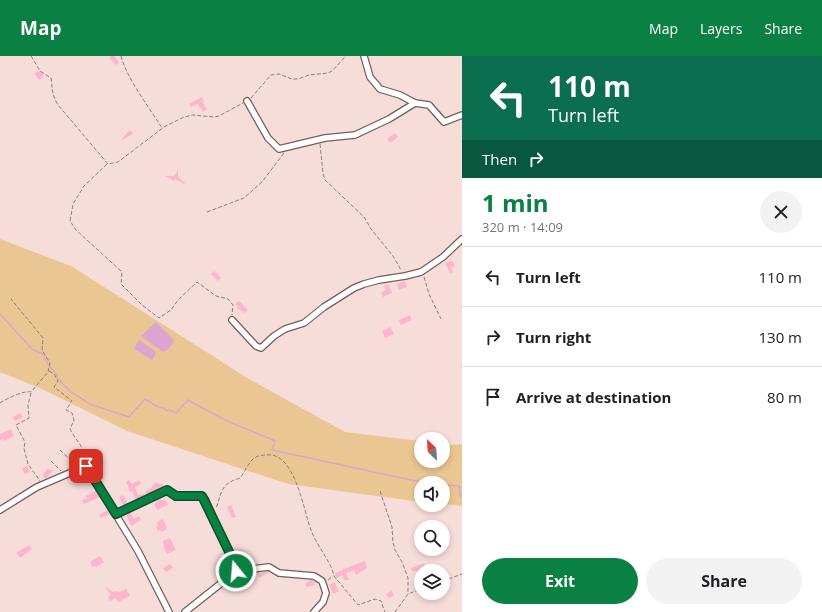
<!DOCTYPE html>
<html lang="en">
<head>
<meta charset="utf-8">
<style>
	:root { --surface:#fff; --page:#f2f2f2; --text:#202124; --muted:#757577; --line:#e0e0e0; --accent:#0b8043 }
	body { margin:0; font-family:"Open Sans",sans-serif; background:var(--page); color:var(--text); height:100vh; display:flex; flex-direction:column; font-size:15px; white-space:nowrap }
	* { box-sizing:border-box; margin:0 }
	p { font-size:13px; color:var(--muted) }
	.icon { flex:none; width:22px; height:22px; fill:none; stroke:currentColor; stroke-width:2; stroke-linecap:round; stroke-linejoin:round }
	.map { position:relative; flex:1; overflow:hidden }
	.panel { display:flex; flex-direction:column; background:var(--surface); width:360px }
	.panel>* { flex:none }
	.guide { background:#0b6e4f; color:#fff; overflow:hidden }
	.needle { width:26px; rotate:335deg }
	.buttons { position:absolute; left:414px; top:376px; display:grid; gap:8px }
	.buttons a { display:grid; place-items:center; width:36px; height:36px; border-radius:50%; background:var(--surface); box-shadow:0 2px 6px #0003; font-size:20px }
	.pin { position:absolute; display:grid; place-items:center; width:34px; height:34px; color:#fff; margin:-17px; border-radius:8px; box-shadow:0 2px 6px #0006 }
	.me { position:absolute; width:44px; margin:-22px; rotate:343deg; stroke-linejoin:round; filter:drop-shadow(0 0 3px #0008) }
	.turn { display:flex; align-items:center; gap:14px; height:84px; padding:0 20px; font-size:18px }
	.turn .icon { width:52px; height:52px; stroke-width:2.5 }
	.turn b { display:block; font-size:28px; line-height:34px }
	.then { display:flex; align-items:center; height:38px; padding:0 20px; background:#0003; gap:8px; font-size:15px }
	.round { display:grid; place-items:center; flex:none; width:42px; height:42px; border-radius:21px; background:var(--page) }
	.head { display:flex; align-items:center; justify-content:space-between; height:68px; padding:0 20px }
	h1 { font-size:24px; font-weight:700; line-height:30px; color:var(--accent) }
	.action { display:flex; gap:8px; margin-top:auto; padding:8px 20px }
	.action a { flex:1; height:46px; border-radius:24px; background:var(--accent); color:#fff; font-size:16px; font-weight:700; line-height:46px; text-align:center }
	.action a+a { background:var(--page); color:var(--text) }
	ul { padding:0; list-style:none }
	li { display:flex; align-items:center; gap:12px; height:60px; padding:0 20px; border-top:1px solid var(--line) }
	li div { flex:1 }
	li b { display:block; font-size:15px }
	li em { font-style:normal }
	header { display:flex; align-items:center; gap:24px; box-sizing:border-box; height:56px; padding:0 20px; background:var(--accent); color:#fff }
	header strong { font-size:19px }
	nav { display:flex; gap:22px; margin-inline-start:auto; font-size:14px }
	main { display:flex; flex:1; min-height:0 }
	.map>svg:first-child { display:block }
	.green { fill:#eac792 }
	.water { fill:#dca4d1 }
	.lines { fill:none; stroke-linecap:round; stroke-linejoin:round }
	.stream { stroke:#dca4d1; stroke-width:1.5 }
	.building { fill:#fdb5cb }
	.street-casing { stroke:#745e5c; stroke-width:8 }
	.path { stroke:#8f7d7c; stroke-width:1; stroke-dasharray:4 2; stroke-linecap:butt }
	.street { stroke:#fff; stroke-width:5.5 }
	.route-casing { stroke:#07532c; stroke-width:10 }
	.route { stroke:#0b8043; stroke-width:7 }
</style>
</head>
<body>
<header>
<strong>Map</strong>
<nav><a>Map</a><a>Layers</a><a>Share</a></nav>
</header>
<main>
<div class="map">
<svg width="462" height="556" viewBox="0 0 462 556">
	<rect width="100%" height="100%" fill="#f7ddda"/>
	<polygon class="green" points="0,183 71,210 249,323 345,376 421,385 421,405 443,405 443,388 452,389 462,388 462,450 443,448 443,427 421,427 421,446 288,428 127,375 42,333 0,316"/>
	<g class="water">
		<path d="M 156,266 L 174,284 C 172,290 168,294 163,296 L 141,280 Z"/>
		<polygon points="139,284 155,295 156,298 152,304 134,293"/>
	</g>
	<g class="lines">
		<g class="stream">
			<polyline points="0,258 32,293 43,298 48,308 55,317 59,324 71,336 90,348 129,361 145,343 160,352 162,351 167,355 169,354 176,357 188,344 225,364 275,385 272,394 425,427"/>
			<polyline points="443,429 459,430 460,440 462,440"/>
		</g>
	</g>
	<g class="building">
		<polygon points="111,0 114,0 119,6 116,9 109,2"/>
		<polygon points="41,15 44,20 39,24 34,17"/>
		<polygon points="202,41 204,45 202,46 207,53 203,56 198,48 191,51 189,48"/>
		<polygon points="130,74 133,78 120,85 127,77"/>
		<polygon points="395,77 398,81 390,87 387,83"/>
		<polygon points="178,114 178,121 185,127 184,128 175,123 175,125 165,120 174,120"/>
		<polygon points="452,204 455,210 451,212 453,216 450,217 445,207"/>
		<polygon points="214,215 221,222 218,225 211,218"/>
		<polygon points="405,225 407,231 399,234 397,228"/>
		<polygon points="388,228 392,237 383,241 381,237 386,234 384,230"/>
		<polygon points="239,245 248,254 245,257 237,252 238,251 235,248"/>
		<polygon points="410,259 412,264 401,269 399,264"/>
		<polygon points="390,271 394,278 385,282 382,275"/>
		<polygon points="20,357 23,361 15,365 13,361"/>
		<polygon points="11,373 14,380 4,385 3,383 0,384 0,378"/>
		<polygon points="27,410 30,416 25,418 22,413"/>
		<polygon points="46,413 53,414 46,423 42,419 46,415"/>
		<polygon points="129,424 132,428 139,424 141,428 135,431 138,439 142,438 145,439 145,440 136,444 132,435 130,436 128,433 129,432 126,426"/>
		<polygon points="155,426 159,428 162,427 163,431 148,438 145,438 147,434 151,433"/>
		<polygon points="96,434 100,441 84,448 82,444 87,442 86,440"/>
		<polygon points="123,439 128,448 124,450 119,441"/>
		<polygon points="161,443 162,445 165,443 168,449 157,454 154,448"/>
		<polygon points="231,449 236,461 232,462 227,451"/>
		<polygon points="108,454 110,458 101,462 99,459"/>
		<polygon points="130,456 134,463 139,460 141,464 131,470 126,458"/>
		<polygon points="163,463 167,473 161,476 160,474 158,475 156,471 158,470 157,466"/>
		<polygon points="170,482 176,494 167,498 163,491 164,491 163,485"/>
		<polygon points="29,489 32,493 20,502 16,497"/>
		<polygon points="100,500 104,506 96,511 95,510 92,511 90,506"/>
		<polygon points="365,505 367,512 356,519 354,514 346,517 349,524 344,524 343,519 336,522 335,517 343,514 343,512 344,513"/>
		<polygon points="424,507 427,514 421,515 421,516 418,518 416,515 413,516 411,512"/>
		<polygon points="170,508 173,512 166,516 163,512"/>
		<polygon points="268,515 270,516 259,522 257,517"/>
		<polygon points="242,518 245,524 243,525 245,528 238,532 236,528 241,525 238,519"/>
		<polygon points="310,524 314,525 315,529 307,531 305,528"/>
		<polygon points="334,526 339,535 333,538 329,529"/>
		<polygon points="105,530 113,536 116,535 119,536 126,533 130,540 118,546 116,542 110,545 108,541 111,539"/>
		<polygon points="392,535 394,540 388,542 386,538"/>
	</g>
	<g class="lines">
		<g class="street-casing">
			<g id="street">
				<polyline points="364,0 370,21 380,33 400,39 415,47 429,49 444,66 462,59"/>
				<polyline points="247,45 268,82 279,93 325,82 355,79 389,63 415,47"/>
				<polyline points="232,264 256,290 261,292 274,280 285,273 304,267 324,251 354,232 364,228 379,224 405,220 421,216 443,201 462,183"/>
				<polyline points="0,454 37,431 86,410 138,495 169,556"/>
				<polyline points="116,458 167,434 176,440 199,439 202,440 205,443 236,512 234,517 185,556"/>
				<polyline points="235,515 269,511 279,517 314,520 322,525 326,537 323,546 314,556"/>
			</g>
		</g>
		<g class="path">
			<path d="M 31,0 L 40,15 L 51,22 C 53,34 51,37 58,49 L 108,108 L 118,106 L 164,71 L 184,61 L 193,59 L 214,61 L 219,60 L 243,47"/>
			<path d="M 121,0 C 127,23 149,51 162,72"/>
			<polyline points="251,42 271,19 279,18 292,23 298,23 309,19 328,17 332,15 346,0"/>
			<polyline points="320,88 323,117 325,124 364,161 371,173 393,200 401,214"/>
			<polyline points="107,108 84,130 73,148 70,165 76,174 122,216 121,228 142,249 159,262 171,254 178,244 197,226 216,240 228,243 233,249 232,259"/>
			<polyline points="207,156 244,142 262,126 284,97"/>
			<polyline points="424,221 429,238 441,263"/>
			<path d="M 49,315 L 54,318 L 58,325 L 54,331 L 72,345 L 66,354 L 72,357 L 74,364 L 70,373 C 75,384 86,392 85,405"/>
			<polyline points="31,337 28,349 29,362 16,369 25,386 24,393 28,408 40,425"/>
			<path d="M 0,347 C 6,343 24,334 31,336 L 48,316 L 50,307 L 42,294 L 43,282 L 11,243"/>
			<polyline points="60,394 76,409"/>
			<polyline points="51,405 61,415"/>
			<polyline points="380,435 392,471 393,486 395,494 402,506 408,522 408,538"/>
			<path d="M 216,451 L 217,450 C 222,433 223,427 240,422 C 245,416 247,409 252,404 C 256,400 261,399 266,399 C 295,395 303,453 311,474 C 316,489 331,505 334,520 L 358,549 L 375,543 L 381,545 L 385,556"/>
			<polyline points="328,524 333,520"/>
			<polyline points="443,525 462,518"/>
			<polyline points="395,556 408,538 421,533"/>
		</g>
		<use href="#street" class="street"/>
	</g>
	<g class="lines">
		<g class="route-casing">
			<polyline id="route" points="86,410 116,458 167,434 176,440 202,440 235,508 236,515"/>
		</g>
		<use href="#route" class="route"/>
	</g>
</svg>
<div class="buttons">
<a><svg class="needle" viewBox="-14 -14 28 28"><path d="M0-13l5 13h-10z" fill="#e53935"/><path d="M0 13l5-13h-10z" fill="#757577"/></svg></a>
<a><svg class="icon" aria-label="sound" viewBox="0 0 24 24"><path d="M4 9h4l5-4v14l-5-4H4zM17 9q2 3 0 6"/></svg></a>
<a><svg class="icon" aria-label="search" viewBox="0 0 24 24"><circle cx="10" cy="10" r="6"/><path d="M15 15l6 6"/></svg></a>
<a><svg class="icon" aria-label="layers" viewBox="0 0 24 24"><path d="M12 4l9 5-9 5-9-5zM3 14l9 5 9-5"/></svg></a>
</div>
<div class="pin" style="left:86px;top:410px;background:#d93025"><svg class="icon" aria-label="arrive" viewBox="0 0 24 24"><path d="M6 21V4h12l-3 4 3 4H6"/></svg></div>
<svg class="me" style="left:236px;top:515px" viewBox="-20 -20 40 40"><circle r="17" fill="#0b8043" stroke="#fff" stroke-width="3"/><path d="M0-11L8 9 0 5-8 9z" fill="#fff"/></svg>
</div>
<section class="panel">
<div class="guide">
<div class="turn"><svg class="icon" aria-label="left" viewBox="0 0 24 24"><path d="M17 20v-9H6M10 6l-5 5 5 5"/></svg><div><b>110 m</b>Turn left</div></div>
<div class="then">Then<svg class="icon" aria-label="right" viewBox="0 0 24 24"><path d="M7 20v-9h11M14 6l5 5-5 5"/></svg></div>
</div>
<div class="head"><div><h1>1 min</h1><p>320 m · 14:09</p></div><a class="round"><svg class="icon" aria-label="close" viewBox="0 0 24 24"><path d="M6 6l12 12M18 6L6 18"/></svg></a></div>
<ul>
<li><svg class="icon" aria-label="left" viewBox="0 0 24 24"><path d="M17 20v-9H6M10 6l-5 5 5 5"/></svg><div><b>Turn left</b></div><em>110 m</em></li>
<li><svg class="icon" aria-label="right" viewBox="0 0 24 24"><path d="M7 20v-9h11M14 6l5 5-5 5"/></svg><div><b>Turn right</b></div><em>130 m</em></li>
<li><svg class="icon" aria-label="arrive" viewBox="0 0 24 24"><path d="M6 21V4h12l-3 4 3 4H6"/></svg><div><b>Arrive at destination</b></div><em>80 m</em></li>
</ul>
<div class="action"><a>Exit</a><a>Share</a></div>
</section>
</main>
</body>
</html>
